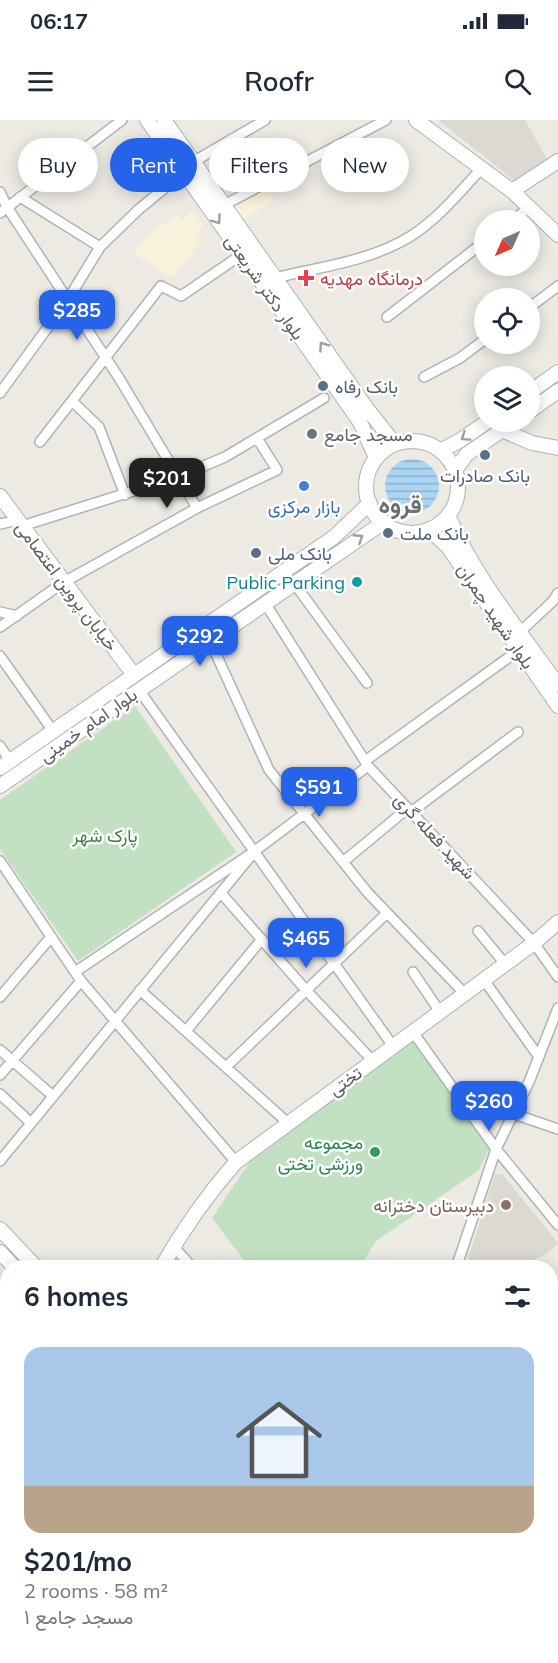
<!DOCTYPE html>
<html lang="en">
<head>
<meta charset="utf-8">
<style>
  body { margin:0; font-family:Mulish,Vazirmatn,sans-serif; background:#f2f2f3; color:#1f2937; height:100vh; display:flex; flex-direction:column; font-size:22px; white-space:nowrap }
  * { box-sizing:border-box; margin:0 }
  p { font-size:20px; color:#747a83 }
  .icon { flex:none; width:33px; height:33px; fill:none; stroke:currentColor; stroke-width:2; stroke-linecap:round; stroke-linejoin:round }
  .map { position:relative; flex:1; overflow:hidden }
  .panel { position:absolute; left:0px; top:1140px; width:558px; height:404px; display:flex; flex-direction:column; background:#fff; border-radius:24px 24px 0 0; box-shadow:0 3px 15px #0003 }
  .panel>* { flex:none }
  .hud { position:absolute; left:18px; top:18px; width:522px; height:54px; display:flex; gap:12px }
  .needle { width:39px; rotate:225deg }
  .buttons { position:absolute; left:474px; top:90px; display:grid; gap:12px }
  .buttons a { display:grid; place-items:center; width:66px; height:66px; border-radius:50%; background:#fff; box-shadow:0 3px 15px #0003; font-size:30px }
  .price { position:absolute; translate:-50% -51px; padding:0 14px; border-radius:12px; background:#2563eb; color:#fff; font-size:20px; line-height:39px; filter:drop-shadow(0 2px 3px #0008) }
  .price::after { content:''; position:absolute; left:50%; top:36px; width:18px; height:14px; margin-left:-9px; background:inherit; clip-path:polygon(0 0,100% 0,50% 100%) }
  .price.on { background:#222; color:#fff }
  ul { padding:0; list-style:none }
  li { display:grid; align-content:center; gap:12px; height:318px; padding:0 24px }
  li+li { border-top:2px solid #e0e1e3 }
  li span { display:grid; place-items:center; height:186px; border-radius:18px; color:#555 }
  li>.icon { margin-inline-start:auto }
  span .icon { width:108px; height:108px; fill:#fffc; stroke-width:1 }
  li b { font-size:26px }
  h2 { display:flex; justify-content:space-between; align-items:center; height:72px; padding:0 24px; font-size:26px }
  .tag { padding:0 21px; border-radius:27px; background:#fff; box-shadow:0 3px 15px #0003; font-size:21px; line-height:54px }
  .tag.on { background:#2563eb; color:#fff }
  .status { display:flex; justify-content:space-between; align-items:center; height:42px; padding:0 30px; background:#fff; direction:ltr }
  .status svg { height:16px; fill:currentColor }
  header { display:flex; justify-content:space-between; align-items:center; height:78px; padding:0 24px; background:#fff; font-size:27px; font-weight:600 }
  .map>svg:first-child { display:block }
  .commercial { fill:#f9f2da }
  .education { fill:#dbd9d1 }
  .medical { fill:#f8e2e0 }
  .green { fill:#c2e1c2 }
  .water { fill:url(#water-rules) }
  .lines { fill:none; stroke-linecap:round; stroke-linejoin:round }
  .street-casing { stroke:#b0b3b6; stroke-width:12 }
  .secondary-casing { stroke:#afb2b6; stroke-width:16 }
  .street { stroke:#fff; stroke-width:9 }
  .secondary { stroke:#fff; stroke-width:14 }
  .oneway { stroke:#9d9ea1 }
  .health-dot { fill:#e0444e; stroke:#fff; stroke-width:2 }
  .service-dot { fill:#5c6f8a; stroke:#fff; stroke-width:2 }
  .worship-dot { fill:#6b7280; stroke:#fff; stroke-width:2 }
  .shop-dot { fill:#3f7fe0; stroke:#fff; stroke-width:2 }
  .culture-dot { fill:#0f9aa8; stroke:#fff; stroke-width:2 }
  .leisure-dot { fill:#2e9e5b; stroke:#fff; stroke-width:2 }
  .education-dot { fill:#8d6e63; stroke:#fff; stroke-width:2 }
  .labels { text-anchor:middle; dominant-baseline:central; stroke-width:5; stroke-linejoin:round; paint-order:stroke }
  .health-label { font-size:18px; fill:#be3a42; stroke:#fff; text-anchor:start }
  .street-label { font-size:18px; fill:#5b5e62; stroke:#fff }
  .service-label { font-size:18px; fill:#4e5e75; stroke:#fff; text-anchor:start }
  .worship-label { font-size:18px; fill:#5b616d; stroke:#fff; text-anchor:start }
  .shop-label { font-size:18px; fill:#366cbe; stroke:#fff }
  .culture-label { font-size:18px; fill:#0d838f; stroke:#fff; text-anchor:end }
  .park-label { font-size:18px; fill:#3e7e40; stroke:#fff }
  .leisure-label { font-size:18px; fill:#27864d; stroke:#fff; text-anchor:end }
  .education-label { font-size:18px; fill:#785e54; stroke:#fff; text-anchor:end }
  .district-label { font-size:24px; font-weight:bold; fill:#6c7073; stroke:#fff }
</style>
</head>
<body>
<div class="status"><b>06:17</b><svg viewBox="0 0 49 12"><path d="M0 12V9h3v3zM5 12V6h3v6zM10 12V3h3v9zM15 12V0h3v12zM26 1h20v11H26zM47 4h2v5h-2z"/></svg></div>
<header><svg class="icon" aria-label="menu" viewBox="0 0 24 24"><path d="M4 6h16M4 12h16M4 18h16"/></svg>Roofr<svg class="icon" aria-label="search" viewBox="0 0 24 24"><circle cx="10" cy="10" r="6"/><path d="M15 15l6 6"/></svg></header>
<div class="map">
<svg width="558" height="1543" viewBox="0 0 558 1543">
  <defs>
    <pattern id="water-rules" width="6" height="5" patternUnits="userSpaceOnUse" patternTransform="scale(1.5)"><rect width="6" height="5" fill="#aad5f4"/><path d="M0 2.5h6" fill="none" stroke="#8db0c9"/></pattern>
  </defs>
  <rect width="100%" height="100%" fill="#eceae3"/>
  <!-- commercial -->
  <path class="commercial" d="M266 65 275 81 240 100 232 84Z
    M192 91 204 106 197 112 202 121 172 158 134 133 150 114 177 95 183 100Z"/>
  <!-- education -->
  <path class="education" d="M440 0H525L547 39 514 60 439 1Z
    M495 1054H502L558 1123 548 1133 521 1147H500L468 1139Z"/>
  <!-- medical -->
  <path class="medical" d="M317 145 323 159 295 171 289 158Z"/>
  <!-- green -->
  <path class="green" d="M135 586 236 732 78 841 0 729V680Z
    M415 919 492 1022 479 1050 376 1121 360 1147H249L212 1098 250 1041Z"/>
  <!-- water -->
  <path class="water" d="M385 366a27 27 0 1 1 54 0a27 27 0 1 1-54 0Z"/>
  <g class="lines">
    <defs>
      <path id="street" d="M193 42 265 0
        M0 72 7 87 119 258 197 388
        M20 77 100 127
        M224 85 386 0
        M0 93 122 0
        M513 100 530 87
        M275 158C320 147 371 141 411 116 438 99 459 73 481 49
        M530 187 558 166
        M387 197 484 122
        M424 257 460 238 484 220
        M0 273 67 181 100 127 138 90 184 52
        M72 281 99 307 125 375
        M40 322 161 166 181 176 241 135
        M0 404 18 400
        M22 406 178 357 225 337 324 278
        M294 463 367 563
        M265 483 368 646 534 823 558 857
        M0 492 17 496
        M0 507 64 462 197 388 277 350 257 318
        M520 512 553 481 558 473
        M210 521 269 650 368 773 465 874
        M0 536 53 611
        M139 570 393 926
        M0 626 10 641
        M365 641 519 530
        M411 692 518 612
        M0 741 81 861 236 1042
        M343 742 408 688
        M221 773 305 869 373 941
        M478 811 505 844
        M75 852 255 731 368 646
        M413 852 440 892
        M484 860 539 937
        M140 870 288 1003
        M0 877 51 817
        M186 911 262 819
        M413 912 496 1029 558 1105
        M0 930 53 976
        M226 947 387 793
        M0 955 81 861
        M0 974 31 1003
        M514 994 558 1009
        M0 1041 255 731
        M173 1126 193 1148
        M456 1148 496 1029 529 962 558 888
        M550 1201 558 1200
        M0 1210 8 1203
        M0 1240 8 1247
        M0 1286 8 1279
        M550 1321 558 1333
        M550 1379 558 1374
        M550 1460 558 1471
        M495 1536 500 1543
        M199 1543 209 1536
        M386 1543 388 1536"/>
      <path id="secondary" d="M147 0 360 302 376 338
        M164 0 368 290 395 324
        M416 0 512 71 558 115
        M512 71 558 41
        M530 272 558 252
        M530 291 558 271
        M502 310 532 323 558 328
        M366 367a46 46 0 1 1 92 0a46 46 0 1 1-92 0Z
        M440 331 459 321 487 302
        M455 350 467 334 514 302
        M0 376 134 555
        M448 395C474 457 520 511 558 565
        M429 409 448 427 558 586
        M0 648 334 417 370 383
        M0 666 384 402
        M0 1109 37 1148
        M0 1132 15 1148
        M161 1148C183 1109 207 1075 236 1042L534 823 558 802
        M0 1425 8 1414
        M402 1536 409 1543
        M426 1536 433 1543"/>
    </defs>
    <!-- street casing -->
    <use href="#street" class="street-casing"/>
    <!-- secondary casing -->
    <use href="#secondary" class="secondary-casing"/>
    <!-- street -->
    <use href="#street" class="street"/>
    <!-- secondary -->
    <use href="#secondary" class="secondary"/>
  </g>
  <!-- one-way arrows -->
  <defs><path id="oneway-chevron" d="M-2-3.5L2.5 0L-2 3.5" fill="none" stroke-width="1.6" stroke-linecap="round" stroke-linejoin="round" transform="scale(1.5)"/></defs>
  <g class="oneway">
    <use href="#oneway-chevron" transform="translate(217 100) rotate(55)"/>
    <use href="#oneway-chevron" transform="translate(323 226) rotate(-125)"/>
    <use href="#oneway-chevron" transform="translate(465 317) rotate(146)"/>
    <use href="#oneway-chevron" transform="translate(359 418) rotate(-33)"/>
  </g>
  <!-- markers -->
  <path class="health-dot" d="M303 149h6v6h6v6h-6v6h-6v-6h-6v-6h6z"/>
  <g class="service-dot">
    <circle cx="323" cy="266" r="6"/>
    <circle cx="485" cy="335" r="6"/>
    <circle cx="388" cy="413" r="6"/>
    <circle cx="256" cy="433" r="6"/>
  </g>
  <circle class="worship-dot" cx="312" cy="314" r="6"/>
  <circle class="shop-dot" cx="304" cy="366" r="6"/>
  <circle class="culture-dot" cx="357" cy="462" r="6"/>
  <circle class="leisure-dot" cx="375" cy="1032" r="6"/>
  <circle class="education-dot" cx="506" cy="1085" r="6"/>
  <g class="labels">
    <!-- health labels -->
    <g class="health-label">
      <text x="320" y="158">درمانگاه مهدیه</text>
    </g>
    <!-- street labels -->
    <g class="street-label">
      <text transform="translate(265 167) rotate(55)">بلوار دکتر شریعتی</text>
      <text transform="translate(67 466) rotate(53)">خیابان پروین اعتصامی</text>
      <text transform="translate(496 496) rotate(56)">بلوار شهید چمران</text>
      <text transform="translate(88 605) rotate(-35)">بلوار امام خمینی</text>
      <text transform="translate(435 716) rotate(47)">شهید فعله گری</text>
      <text transform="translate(345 961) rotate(-36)">تختی</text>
    </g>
    <!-- service labels -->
    <g class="service-label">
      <text x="335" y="266">بانک رفاه</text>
      <text x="485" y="355" text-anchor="middle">بانک صادرات</text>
      <text x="400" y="413">بانک ملت</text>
      <text x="268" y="433">بانک ملی</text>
    </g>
    <!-- worship labels -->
    <g class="worship-label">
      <text x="324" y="314">مسجد جامع</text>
    </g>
    <!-- shop labels -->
    <g class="shop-label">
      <text x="304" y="386">بازار مرکزی</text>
    </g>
    <!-- culture labels -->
    <g class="culture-label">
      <text x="345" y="462">Public Parking</text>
    </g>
    <!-- park labels -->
    <g class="park-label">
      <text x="105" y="715">پارک شهر</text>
    </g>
    <!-- leisure labels -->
    <g class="leisure-label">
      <text x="363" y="1022">مجموعه<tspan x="363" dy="21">ورزشی تختی</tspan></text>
    </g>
    <!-- education labels -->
    <g class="education-label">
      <text x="494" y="1085">دبیرستان دخترانه</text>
    </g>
    <!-- district labels -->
    <g class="district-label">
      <text x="400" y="384">قروه</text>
    </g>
  </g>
</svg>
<div class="buttons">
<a><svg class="needle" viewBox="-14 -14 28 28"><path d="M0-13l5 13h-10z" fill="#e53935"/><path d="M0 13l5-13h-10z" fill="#747a83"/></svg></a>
<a><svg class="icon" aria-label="locate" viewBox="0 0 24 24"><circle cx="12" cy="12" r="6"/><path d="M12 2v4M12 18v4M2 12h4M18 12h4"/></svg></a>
<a><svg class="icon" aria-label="layers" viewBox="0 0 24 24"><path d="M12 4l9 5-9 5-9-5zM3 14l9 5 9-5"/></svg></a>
</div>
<b class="price" style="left:77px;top:221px">$285</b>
<b class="price on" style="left:167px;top:389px">$201</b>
<b class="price" style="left:200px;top:547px">$292</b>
<b class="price" style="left:319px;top:698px">$591</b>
<b class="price" style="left:306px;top:849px">$465</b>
<b class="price" style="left:489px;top:1012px">$260</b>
<div class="hud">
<a class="tag">Buy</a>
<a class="tag on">Rent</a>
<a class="tag">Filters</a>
<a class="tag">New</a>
</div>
<section class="panel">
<h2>6 homes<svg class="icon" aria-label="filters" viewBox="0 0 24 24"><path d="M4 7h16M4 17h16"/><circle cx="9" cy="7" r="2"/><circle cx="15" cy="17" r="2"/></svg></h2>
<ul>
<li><span style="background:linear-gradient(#a9c7e8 75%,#b9a48a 0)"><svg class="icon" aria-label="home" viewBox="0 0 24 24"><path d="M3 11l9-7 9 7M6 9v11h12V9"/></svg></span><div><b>$201/mo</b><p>2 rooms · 58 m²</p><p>مسجد جامع ۱</p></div></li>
</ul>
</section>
</div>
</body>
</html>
